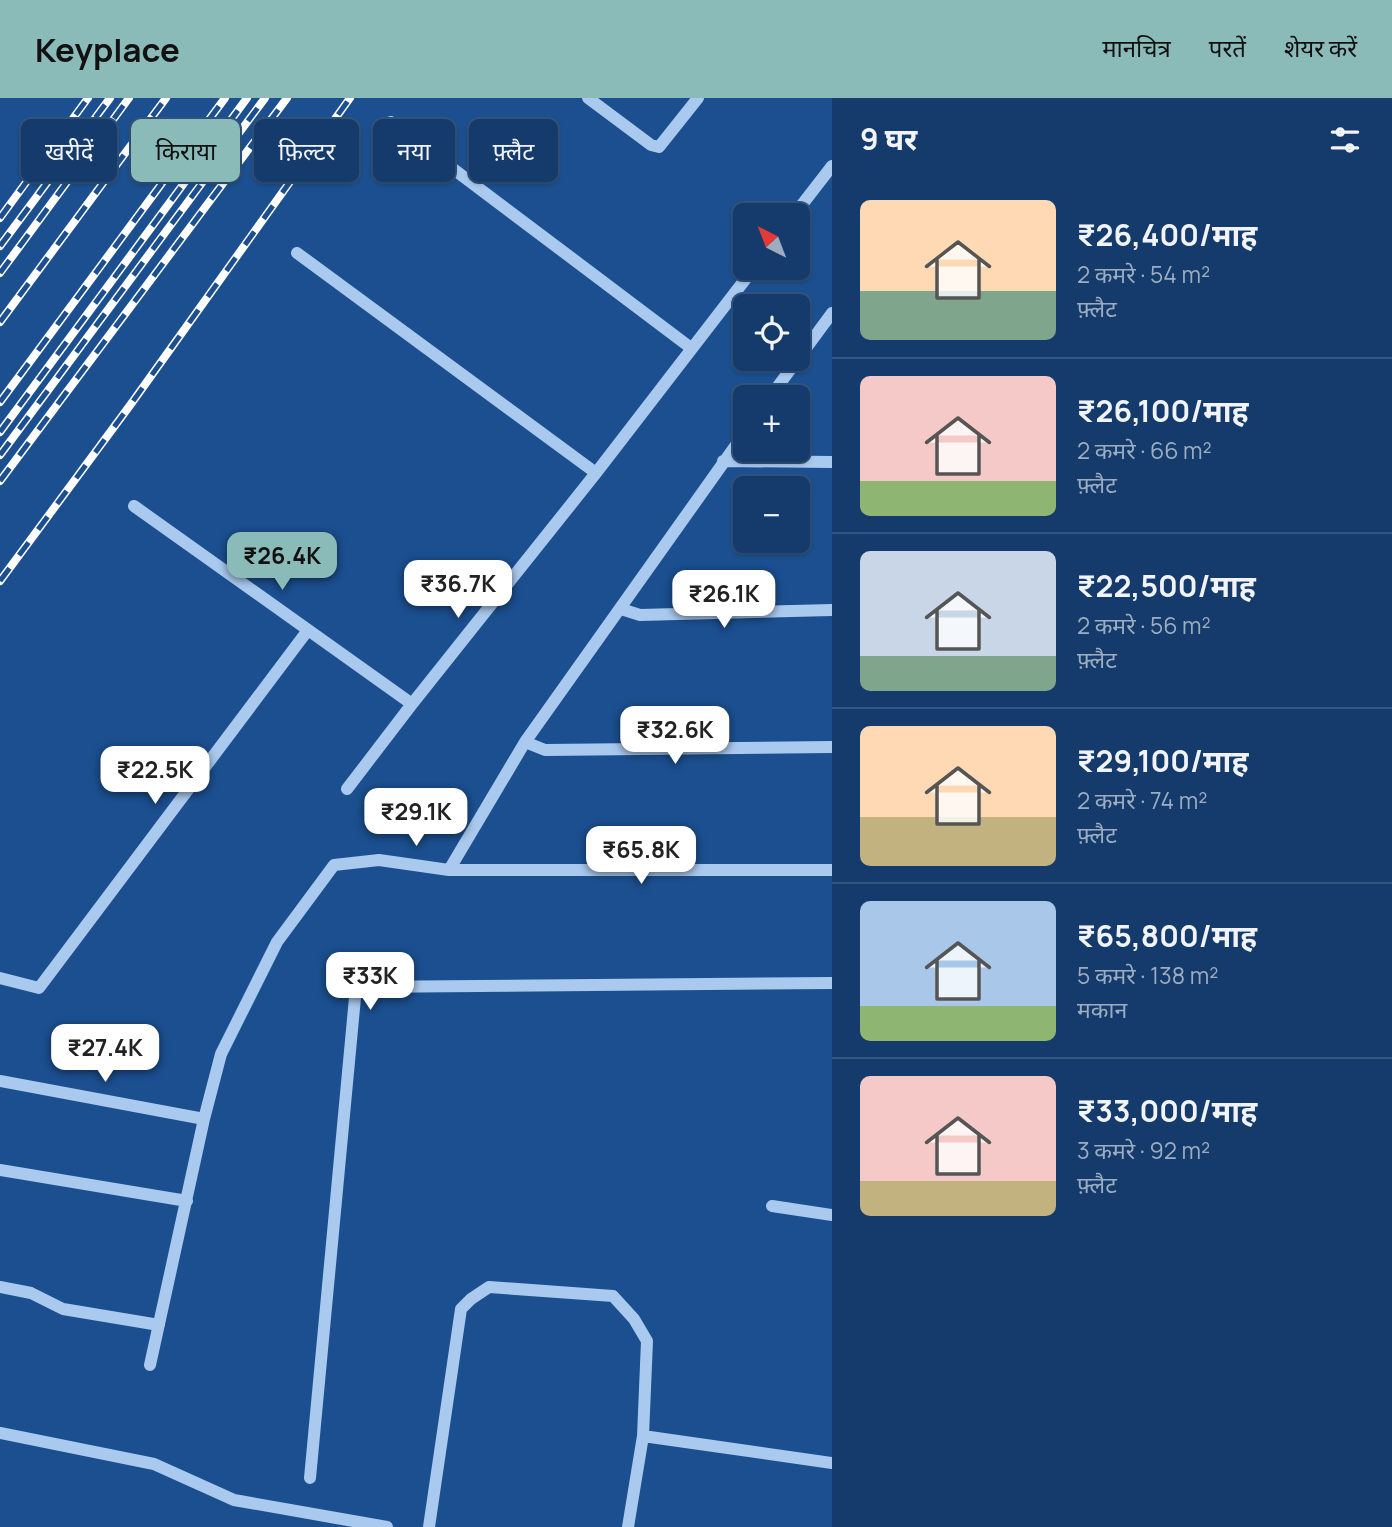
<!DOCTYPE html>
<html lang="hi">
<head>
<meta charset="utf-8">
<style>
  body { margin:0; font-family:Manrope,"Noto Sans Devanagari",sans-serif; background:#214673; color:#f1f3f6; height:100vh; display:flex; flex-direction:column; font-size:26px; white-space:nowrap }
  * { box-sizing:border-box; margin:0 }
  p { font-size:23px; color:#9dadc1 }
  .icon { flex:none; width:38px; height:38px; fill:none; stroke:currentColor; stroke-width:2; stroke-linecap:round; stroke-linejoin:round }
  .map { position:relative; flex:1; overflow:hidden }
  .panel { display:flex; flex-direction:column; background:#143b6b; width:560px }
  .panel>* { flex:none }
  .guide { position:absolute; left:21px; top:21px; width:665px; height:63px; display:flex; gap:14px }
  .needle { width:46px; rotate:318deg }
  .controls { position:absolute; left:733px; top:105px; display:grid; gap:14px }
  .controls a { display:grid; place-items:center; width:77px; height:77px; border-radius:10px; background:#143b6b; box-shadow:0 2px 5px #0004,0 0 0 2px #33557e; font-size:35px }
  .price { position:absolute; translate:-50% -60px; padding:0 16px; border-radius:14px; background:#fff; color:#222; font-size:23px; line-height:46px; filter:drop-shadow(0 2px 4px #0008) }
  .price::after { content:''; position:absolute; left:50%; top:42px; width:21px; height:16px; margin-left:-10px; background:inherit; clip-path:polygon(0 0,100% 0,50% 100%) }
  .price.current { background:#8bbbb9; color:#111 }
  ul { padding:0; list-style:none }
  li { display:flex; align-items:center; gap:21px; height:175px; padding:0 28px }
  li+li { border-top:2px solid #33557e }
  li span { display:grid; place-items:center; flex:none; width:196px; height:140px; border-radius:10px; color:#555 }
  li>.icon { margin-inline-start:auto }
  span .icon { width:84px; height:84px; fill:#fffc; stroke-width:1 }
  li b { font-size:30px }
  h2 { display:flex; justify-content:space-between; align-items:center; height:84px; padding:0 28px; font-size:30px }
  .pill { padding:0 24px; border-radius:10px; background:#143b6b; box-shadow:0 2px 5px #0004,0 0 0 2px #33557e; font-size:24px; line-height:63px }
  .pill.current { background:#8bbbb9; color:#111 }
  header { display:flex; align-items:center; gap:42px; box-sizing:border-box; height:98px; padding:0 35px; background:#8bbbb9; color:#111 }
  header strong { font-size:33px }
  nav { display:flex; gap:38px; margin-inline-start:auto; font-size:24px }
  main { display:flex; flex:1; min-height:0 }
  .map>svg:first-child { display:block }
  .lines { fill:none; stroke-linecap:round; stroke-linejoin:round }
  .minor { stroke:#a9c9ee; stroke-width:12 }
  .rail-casing { stroke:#fff; stroke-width:8 }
  .rail { stroke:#1b4f8f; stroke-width:5; stroke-dasharray:16; stroke-linecap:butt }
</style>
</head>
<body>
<header>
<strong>Keyplace</strong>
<nav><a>मानचित्र</a><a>परतें</a><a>शेयर करें</a></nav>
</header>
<main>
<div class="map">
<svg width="832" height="1429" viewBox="0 0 832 1429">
  <rect width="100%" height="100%" fill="#1b4f8f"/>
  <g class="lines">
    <!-- minor -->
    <path class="minor" d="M588 0 651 47 659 49 698 0
      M391 24 691 250
      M794 117 832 68
      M297 155 596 375
      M770 299 832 215
      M723 363 832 364
      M134 408 412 606
      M621 511 640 517 832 512
      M525 644 545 652 832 649
      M347 691 412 606 596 375 754 170
      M449 772 525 644 746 333
      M0 880 39 890 308 532
      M0 983 204 1021
      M0 1072 187 1103
      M772 1108 832 1117
      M0 1189 31 1195 63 1211 159 1227
      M150 1267 204 1021 221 956 277 844 334 767 379 762 449 772H832
      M0 1335 154 1366 234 1402 387 1429
      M310 1380 356 889 832 885
      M429 1429 461 1211 471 1201 489 1189 613 1198 634 1221 647 1243 643 1338
      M628 1429 643 1338 832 1365"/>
    <defs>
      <path id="rail" d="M0 120 88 0
        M0 148 110 0
        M0 175 129 0
        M0 224 166 0
        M0 304 225 0
        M0 334 247 0
        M0 357 265 0
        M0 383 287 0
        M0 483 131 306 350 0"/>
    </defs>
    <!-- rail casing -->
    <use href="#rail" class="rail-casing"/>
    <!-- rail -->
    <use href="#rail" class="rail"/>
  </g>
</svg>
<div class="controls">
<a><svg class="needle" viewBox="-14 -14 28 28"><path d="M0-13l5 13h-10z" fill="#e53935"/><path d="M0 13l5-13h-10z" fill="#9dadc1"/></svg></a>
<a><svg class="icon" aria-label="locate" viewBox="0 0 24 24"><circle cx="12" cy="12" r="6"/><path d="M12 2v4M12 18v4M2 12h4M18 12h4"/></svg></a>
<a>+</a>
<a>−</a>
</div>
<b class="price current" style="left:282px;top:494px">₹26.4K</b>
<b class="price" style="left:458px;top:522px">₹36.7K</b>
<b class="price" style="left:724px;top:532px">₹26.1K</b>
<b class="price" style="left:675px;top:668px">₹32.6K</b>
<b class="price" style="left:155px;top:708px">₹22.5K</b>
<b class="price" style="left:416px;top:750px">₹29.1K</b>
<b class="price" style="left:641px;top:788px">₹65.8K</b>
<b class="price" style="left:370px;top:914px">₹33K</b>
<b class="price" style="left:105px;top:986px">₹27.4K</b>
<div class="guide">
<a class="pill">खरीदें</a>
<a class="pill current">किराया</a>
<a class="pill">फ़िल्टर</a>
<a class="pill">नया</a>
<a class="pill">फ़्लैट</a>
</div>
</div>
<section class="panel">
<h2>9 घर<svg class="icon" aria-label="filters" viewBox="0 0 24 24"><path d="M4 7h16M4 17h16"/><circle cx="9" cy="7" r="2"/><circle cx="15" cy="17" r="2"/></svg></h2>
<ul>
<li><span style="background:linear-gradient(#ffd9b3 65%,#7fa58c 0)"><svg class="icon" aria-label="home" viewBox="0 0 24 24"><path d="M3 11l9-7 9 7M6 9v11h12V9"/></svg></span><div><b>₹26,400/माह</b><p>2 कमरे · 54 m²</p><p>फ़्लैट</p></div></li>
<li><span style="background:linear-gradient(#f6c9c9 75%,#8fb573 0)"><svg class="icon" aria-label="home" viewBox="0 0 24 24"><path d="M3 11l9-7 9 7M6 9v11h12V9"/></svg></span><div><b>₹26,100/माह</b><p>2 कमरे · 66 m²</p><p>फ़्लैट</p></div></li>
<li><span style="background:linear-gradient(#c9d6e8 75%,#7fa58c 0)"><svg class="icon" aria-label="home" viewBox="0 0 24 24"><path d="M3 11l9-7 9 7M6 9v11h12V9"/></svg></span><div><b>₹22,500/माह</b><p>2 कमरे · 56 m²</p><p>फ़्लैट</p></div></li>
<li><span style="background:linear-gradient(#ffd9b3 65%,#c2b280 0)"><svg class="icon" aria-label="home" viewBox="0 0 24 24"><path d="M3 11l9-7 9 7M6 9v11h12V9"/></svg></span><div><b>₹29,100/माह</b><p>2 कमरे · 74 m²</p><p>फ़्लैट</p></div></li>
<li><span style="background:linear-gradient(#a9c7e8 75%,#8fb573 0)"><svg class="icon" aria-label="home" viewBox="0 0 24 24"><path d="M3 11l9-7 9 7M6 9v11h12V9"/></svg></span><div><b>₹65,800/माह</b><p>5 कमरे · 138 m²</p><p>मकान</p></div></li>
<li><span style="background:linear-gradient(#f6c9c9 75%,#c2b280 0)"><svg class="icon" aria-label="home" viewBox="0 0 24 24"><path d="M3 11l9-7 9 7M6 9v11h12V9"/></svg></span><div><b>₹33,000/माह</b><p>3 कमरे · 92 m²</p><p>फ़्लैट</p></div></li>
</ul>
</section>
</main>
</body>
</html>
